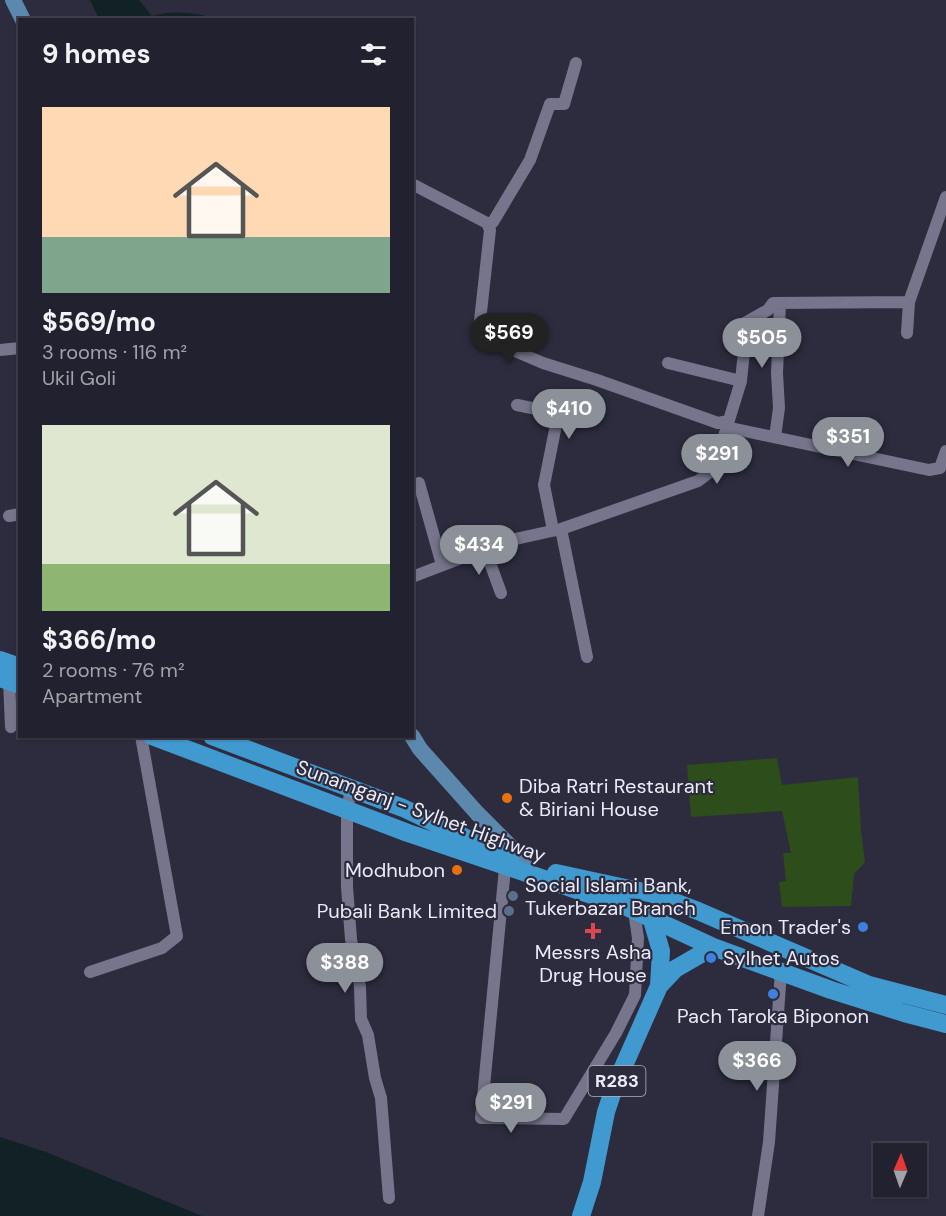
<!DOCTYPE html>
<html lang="en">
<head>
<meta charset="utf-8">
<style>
  body { margin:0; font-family:"DM Sans",sans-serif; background:#2a2937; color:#f1f3f6; height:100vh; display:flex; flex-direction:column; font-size:22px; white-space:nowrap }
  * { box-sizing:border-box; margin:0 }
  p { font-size:20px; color:#a2a3aa }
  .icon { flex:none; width:33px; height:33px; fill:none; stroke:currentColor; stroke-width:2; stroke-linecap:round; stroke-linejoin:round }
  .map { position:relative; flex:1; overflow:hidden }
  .details { position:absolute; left:18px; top:18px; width:396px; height:720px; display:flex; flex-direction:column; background:#22212f; border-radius:0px; box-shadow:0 2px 4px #0004,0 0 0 2px #3f3e4b }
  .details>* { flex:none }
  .needle { width:39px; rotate:2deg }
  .fabs { position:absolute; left:873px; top:1143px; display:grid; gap:12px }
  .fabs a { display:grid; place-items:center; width:54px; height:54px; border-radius:0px; background:#22212f; box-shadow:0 2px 4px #0004,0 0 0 2px #3f3e4b; font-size:30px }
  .price { position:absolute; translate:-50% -51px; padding:0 14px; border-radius:21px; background:#8c9099; color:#fff; font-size:20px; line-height:39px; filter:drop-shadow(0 2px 3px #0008) }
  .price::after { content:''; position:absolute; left:50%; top:36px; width:18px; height:14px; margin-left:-9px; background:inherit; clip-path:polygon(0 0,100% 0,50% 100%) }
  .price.selected { background:#222; color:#fff }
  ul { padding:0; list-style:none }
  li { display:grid; align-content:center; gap:12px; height:318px; padding:0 24px }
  li span { display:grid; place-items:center; height:186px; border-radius:0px; color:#555 }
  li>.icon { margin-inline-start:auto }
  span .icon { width:108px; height:108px; fill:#fffc; stroke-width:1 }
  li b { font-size:26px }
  h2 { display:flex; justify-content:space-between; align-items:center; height:72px; padding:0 24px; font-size:26px }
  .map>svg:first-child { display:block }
  .green { fill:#2d4d1a }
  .water { fill:#112125 }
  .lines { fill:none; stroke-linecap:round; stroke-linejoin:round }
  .street { stroke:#76758b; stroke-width:12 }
  .secondary { stroke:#5c88ad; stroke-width:16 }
  .primary { stroke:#419acf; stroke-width:18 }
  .food-dot { fill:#e8710a; stroke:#2d2c3f; stroke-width:2 }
  .service-dot { fill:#5c6f8a; stroke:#2d2c3f; stroke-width:2 }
  .shop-dot { fill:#3f7fe0; stroke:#2d2c3f; stroke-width:2 }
  .health-dot { fill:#e0444e; stroke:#2d2c3f; stroke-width:2 }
  .labels { text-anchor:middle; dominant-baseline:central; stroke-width:4.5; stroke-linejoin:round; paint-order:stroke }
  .shield { fill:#2d2c3f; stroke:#b2b2c0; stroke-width:1.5 }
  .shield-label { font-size:18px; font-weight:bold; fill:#ebebf8 }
  .poi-label { font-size:20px; fill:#ebebf8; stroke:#2d2c3f; text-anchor:start }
  .street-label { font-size:20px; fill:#ebebf8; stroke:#2d2c3f }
</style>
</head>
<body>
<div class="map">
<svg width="946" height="1216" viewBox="0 0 946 1216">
  <rect width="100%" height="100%" fill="#2d2c3f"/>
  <!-- green -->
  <path class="green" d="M777 758 782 785 858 777 861 831 865 862 854 874 851 906 782 907 779 882 786 881 783 853H791L782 811 691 817 687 765Z"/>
  <!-- water -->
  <path class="water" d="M90 0H139L152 16C173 10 196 12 216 19H99Z
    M0 1137 46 1152 202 1216H0Z"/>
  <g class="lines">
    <!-- street -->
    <path class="street" d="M412 184 487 223 490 230 480 321 479 332 482 337 543 363 597 380 718 423 728 421
      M488 225 493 222 530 160 550 104H564L576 63
      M907 333 909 302 946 197
      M0 350 20 348
      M668 363 741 381
      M517 405 556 413 558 415 544 485 553 530
      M726 427 929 470 940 468 946 451
      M775 437 779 408 777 373 780 303
      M419 483 442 565
      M9 516 20 514
      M561 529 587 657
      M485 549 501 593
      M412 577 506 541 561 529 698 481 714 469 741 381 744 351 741 325 768 310 773 303 909 302
      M9 681 11 727
      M351 788 347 811V887L351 939 360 987 361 1019 368 1035 375 1078 381 1098 389 1198
      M505 868 481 1118 564 1119 616 1033 635 995 638 938 634 911
      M90 972 162 948 177 936 141 736
      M758 1216 769 1142 781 971"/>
    <!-- secondary -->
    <path class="secondary" d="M13 0 23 20
      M412 736 420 749 477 813 520 856 525 866 526 874"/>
    <!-- primary -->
    <path class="primary" d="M0 660 20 667
      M0 678 20 685
      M152 736 408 833 627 907 713 947 831 990 904 1013 946 1024
      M212 736 403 808 510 859
      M556 873 653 894 698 911 869 985 946 1005
      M659 986 675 969 713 947
      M581 1216 592 1182 606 1112 614 1088 659 986 661 951 652 920"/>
  </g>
  <!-- markers -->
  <g class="food-dot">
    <circle cx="507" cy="798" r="6"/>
    <circle cx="457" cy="870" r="6"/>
  </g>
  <g class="service-dot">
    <circle cx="513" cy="896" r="6"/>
    <circle cx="509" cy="911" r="6"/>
  </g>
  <g class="shop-dot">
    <circle cx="863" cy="927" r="6"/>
    <circle cx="711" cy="958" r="6"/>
    <circle cx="773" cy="994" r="6"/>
  </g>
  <path class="health-dot" d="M590 922h6v6h6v6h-6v6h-6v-6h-6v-6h6z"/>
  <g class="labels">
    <!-- shield labels -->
    <rect class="shield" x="588.5" y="1066" width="57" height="30" rx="4.5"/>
    <g class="shield-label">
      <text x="617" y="1081">R283</text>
    </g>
    <!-- poi labels -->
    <g class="poi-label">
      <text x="519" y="786">Diba Ratri Restaurant<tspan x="519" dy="23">&amp; Biriani House</tspan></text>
      <text x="445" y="870" text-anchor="end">Modhubon</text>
      <text x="525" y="885">Social Islami Bank,<tspan x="525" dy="23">Tukerbazar Branch</tspan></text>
      <text x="497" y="911" text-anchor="end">Pubali Bank Limited</text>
      <text x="851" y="927" text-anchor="end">Emon Trader's</text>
      <text x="593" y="952" text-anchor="middle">Messrs Asha<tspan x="593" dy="23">Drug House</tspan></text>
      <text x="723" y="958">Sylhet Autos</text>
      <text x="773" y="1016" text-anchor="middle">Pach Taroka Biponon</text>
    </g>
    <!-- street labels -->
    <g class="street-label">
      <text transform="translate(421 811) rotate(20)">Sunamganj - Sylhet Highway</text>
    </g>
  </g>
</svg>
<div class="fabs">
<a><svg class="needle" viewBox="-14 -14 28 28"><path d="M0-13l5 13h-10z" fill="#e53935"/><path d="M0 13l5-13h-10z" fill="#a2a3aa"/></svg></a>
</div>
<b class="price selected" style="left:509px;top:364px">$569</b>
<b class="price" style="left:762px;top:369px">$505</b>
<b class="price" style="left:569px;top:440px">$410</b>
<b class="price" style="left:848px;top:468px">$351</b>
<b class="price" style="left:717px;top:485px">$291</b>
<b class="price" style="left:479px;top:576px">$434</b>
<b class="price" style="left:345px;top:994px">$388</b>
<b class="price" style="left:757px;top:1092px">$366</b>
<b class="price" style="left:511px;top:1134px">$291</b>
<section class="details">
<h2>9 homes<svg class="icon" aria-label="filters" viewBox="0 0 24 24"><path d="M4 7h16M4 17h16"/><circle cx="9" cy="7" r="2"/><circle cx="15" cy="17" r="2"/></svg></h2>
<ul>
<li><span style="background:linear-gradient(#ffd9b3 70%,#7fa58c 0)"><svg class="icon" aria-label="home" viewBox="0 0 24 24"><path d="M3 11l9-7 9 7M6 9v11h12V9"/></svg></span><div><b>$569/mo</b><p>3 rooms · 116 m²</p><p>Ukil Goli</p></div></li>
<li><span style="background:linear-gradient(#dfe7d0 75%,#8fb573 0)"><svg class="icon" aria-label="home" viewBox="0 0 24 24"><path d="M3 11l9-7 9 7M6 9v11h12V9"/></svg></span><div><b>$366/mo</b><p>2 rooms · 76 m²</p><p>Apartment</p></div></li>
</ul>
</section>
</div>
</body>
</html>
